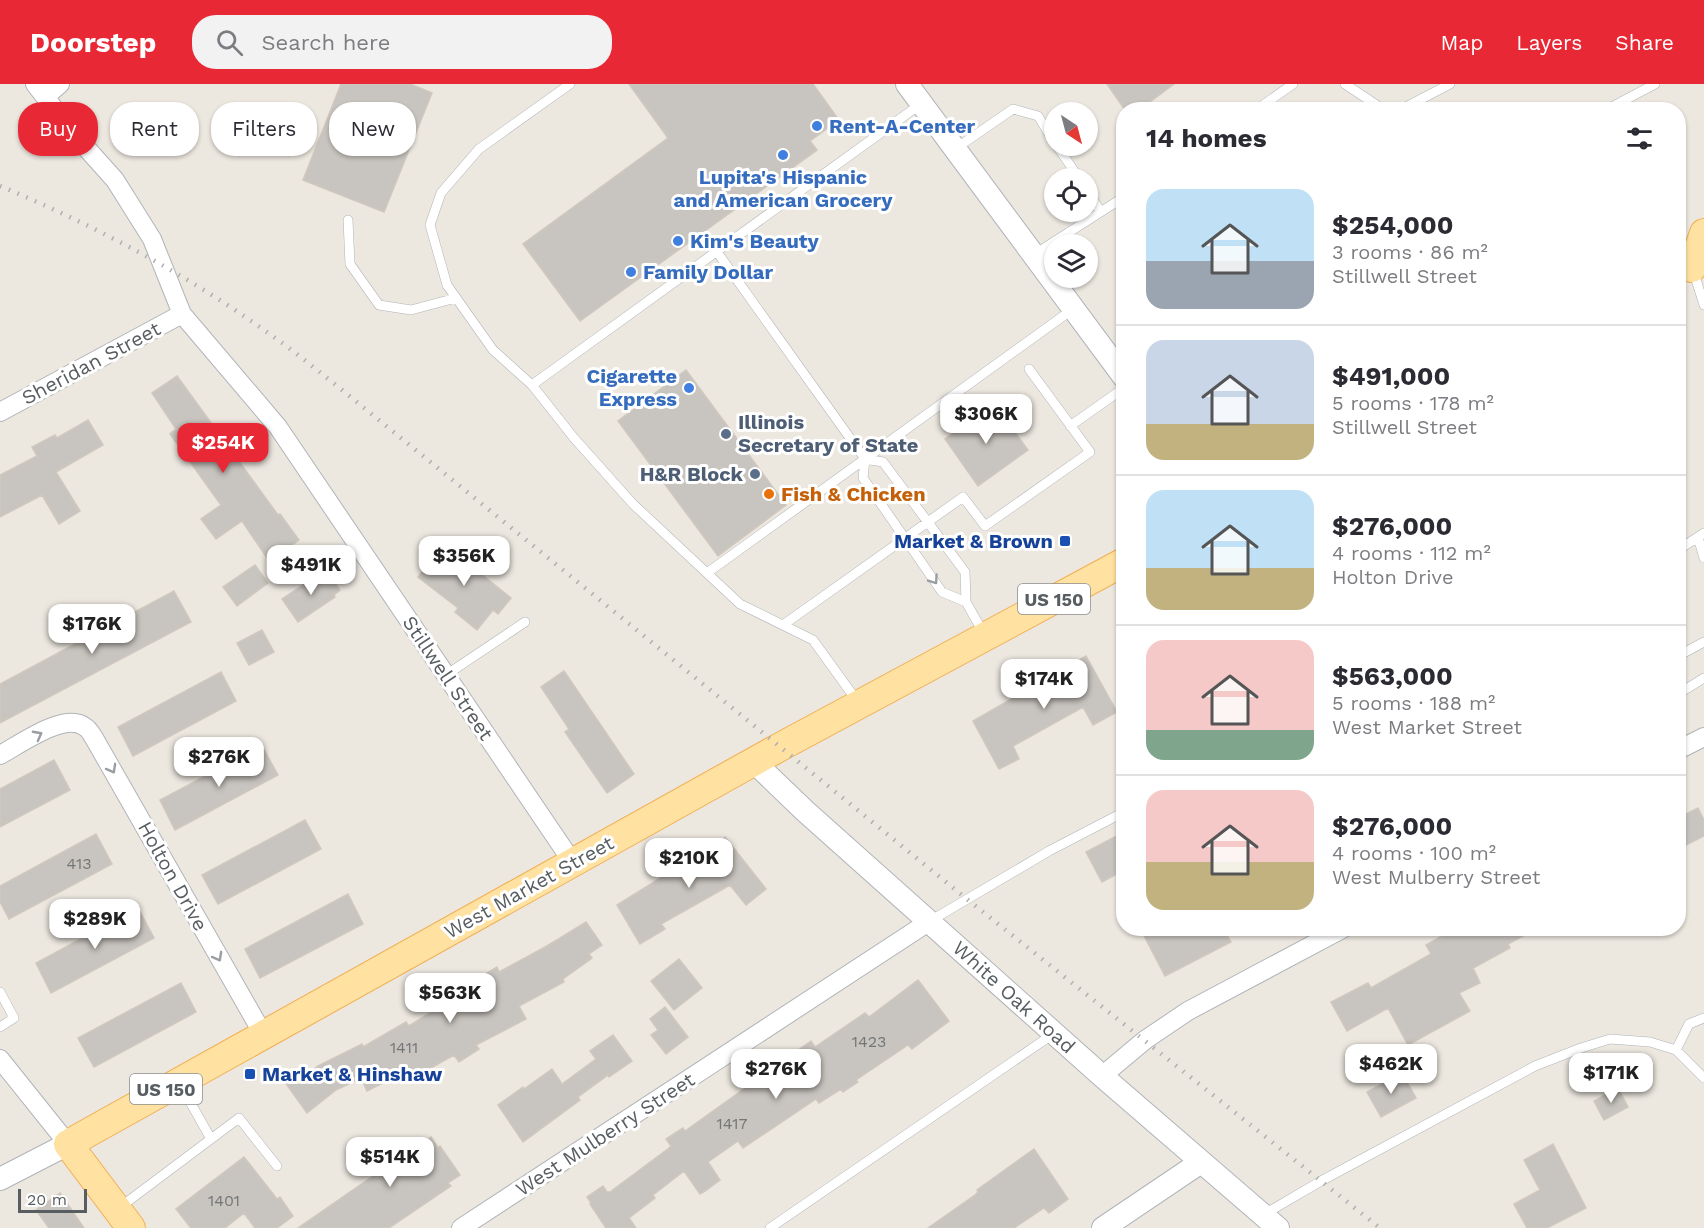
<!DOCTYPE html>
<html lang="en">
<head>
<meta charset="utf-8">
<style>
  body { margin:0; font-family:"Work Sans",sans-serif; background:#f2f2f3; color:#2b2b33; height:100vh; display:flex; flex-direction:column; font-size:22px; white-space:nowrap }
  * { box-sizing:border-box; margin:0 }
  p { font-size:20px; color:#7c7c81 }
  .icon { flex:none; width:33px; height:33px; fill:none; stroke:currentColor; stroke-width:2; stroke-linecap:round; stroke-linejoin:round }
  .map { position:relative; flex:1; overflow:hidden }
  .panel { position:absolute; left:1116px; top:18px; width:570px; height:834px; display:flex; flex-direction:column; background:#fff; border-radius:24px; box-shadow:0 2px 4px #0004 }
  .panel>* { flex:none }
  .top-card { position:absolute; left:18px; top:18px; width:570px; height:54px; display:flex; gap:12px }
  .needle { width:39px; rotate:144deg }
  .controls { position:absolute; left:1044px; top:18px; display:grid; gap:12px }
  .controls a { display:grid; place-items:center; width:54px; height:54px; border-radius:50%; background:#fff; box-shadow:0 2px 4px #0004; font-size:30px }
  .scale { position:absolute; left:18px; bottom:15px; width:69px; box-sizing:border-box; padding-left:6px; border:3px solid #585d61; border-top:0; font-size:16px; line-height:21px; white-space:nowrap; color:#585d61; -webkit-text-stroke:4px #fff; paint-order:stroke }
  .price { position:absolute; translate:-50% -51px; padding:0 14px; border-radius:12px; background:#fff; color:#222; font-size:20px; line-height:39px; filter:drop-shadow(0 2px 3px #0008) }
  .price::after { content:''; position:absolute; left:50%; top:36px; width:18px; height:14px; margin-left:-9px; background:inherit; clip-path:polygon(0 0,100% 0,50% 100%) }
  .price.on { background:#e92835; color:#fff }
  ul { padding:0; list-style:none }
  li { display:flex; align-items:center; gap:18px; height:150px; padding:0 30px }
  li+li { border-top:2px solid #e1e1e2 }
  li span { display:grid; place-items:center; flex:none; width:168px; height:120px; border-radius:18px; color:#555 }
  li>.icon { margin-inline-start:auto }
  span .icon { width:72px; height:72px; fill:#fffc; stroke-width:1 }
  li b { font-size:26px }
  h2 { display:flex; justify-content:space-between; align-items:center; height:72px; padding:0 30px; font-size:26px }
  .pill { padding:0 21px; border-radius:24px; background:#fff; box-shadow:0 2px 4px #0004; font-size:21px; line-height:54px }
  .pill.on { background:#e92835; color:#fff }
  header { display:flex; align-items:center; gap:36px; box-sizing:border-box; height:84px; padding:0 30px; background:#e92835; color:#fff }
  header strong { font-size:28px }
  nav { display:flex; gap:33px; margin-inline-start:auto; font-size:21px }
  .search { width:420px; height:54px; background:#f2f2f3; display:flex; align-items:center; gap:15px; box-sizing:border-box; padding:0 21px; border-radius:24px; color:#7c7c81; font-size:22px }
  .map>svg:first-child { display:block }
  .building { fill:#c8c4bf; stroke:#d0c8be; stroke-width:1.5 }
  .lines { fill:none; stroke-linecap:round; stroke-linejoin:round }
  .service-casing { stroke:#b0b4b8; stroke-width:10 }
  .minor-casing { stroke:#b0b4b8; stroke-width:20 }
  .tertiary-casing { stroke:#b0b4b8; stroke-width:24 }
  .primary-casing { stroke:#f1ae53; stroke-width:30 }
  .service { stroke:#fff; stroke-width:9 }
  .minor { stroke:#fff; stroke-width:18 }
  .tertiary { stroke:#fff; stroke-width:22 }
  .primary { stroke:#ffe2a1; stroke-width:28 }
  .rail { stroke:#afb0b1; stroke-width:4.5; stroke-dasharray:1.5 8; stroke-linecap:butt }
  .oneway { stroke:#9b9ea0 }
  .shop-dot { fill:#3f7fe0; stroke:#fff; stroke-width:2 }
  .service-dot { fill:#5c6f8a; stroke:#fff; stroke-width:2 }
  .food-dot { fill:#e8710a; stroke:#fff; stroke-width:2 }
  .transit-dot { fill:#1a4fb4; stroke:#fff; stroke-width:2 }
  .labels { text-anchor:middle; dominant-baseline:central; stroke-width:6; stroke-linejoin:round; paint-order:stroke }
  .number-label { font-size:16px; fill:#747778 }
  .shield { fill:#fff; stroke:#8a8e90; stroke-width:1.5 }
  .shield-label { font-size:18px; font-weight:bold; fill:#585d61 }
  .shop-label { font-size:20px; font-weight:bold; fill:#366cbe; stroke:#fff; text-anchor:start }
  .street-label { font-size:20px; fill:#585d61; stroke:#fff }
  .service-label { font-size:20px; font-weight:bold; fill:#4e5e75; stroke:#fff; text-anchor:start }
  .food-label { font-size:20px; font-weight:bold; fill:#c56008; stroke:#fff; text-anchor:start }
  .transit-label { font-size:20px; font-weight:bold; fill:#164399; stroke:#fff; text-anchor:end }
</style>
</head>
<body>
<header>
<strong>Doorstep</strong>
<div class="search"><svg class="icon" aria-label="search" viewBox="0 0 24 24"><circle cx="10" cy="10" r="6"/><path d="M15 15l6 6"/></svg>Search here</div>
<nav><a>Map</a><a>Layers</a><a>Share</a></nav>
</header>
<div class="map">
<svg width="1704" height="1144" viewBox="0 0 1704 1144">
  <rect width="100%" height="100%" fill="#ece7df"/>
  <!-- building -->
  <path class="building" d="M341 0H410L432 9 384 128 303 96Z
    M629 0H813L839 36 810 57 817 66 580 237 523 160 668 54Z
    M1107 0H1174L1139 26H1125Z
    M686 286 786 421 718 472 618 337Z
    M177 292 278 431 280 430 299 456 269 477 242 437 216 455 201 435 221 421 170 350 176 345 152 309Z
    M994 319 1028 366 978 402 945 355Z
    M88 336 103 361 56 388 80 427 59 440 42 411 0 433V391L37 372 32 363 55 351 57 354Z
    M444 460 511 514 498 530 493 526 477 546 455 528 458 524 418 493Z
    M255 481 268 499 237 522 223 503Z
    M325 489H328L340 506 334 511 335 513 298 538 282 515 320 490 322 492Z
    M174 507 191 538 0 639V600Z
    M262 546 274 568 249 581 237 559Z
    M1086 572 1117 628 1093 641 1083 623 1013 662 1019 675 999 685 973 637Z
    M564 587 634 690 607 709 565 648 569 645 541 603Z
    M221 588 236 617 133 672 118 643Z
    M262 662 278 691 175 746 160 716Z
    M54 676 70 706 0 743V705Z
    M1698 724 1704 736V752L1678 765V734Z
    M305 736 321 765 218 820 202 791Z
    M1124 748V786L1102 798 1086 768Z
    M96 750 112 780 9 835 0 818V802Z
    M725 753 766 805 746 821 730 801 661 840 665 845 640 860 617 821 686 778 688 782Z
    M348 810 363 840 260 894 245 865Z
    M138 824 154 854 51 909 36 879Z
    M586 838 602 861 589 870 592 874 563 895 564 898 519 922 526 935 476 961 479 965 459 978 454 971 404 999 399 991 367 1007 361 994 336 1006 307 1029 284 997 302 983 308 991 318 982 362 960 363 963 406 938 409 942 447 918 450 923 482 903 478 894 497 883 499 888 547 862Z
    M1140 844H1223L1231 858 1165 892Z
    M1456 844H1538L1508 860 1510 864 1473 884 1480 899 1459 909 1470 927 1408 961 1388 924 1347 947 1331 918 1368 899 1371 904 1431 870 1426 861Z
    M679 875 702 904 674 926 651 897Z
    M918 896 949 937 912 965 908 961 856 996 858 998 843 1008 841 1005 819 1019 816 1015 743 1064 738 1057 708 1078 720 1096 705 1107 700 1110 684 1087 653 1111 655 1114 629 1134 636 1144H606L590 1120 591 1119 587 1113 603 1102 607 1108H610L669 1064 671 1062 666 1055 683 1044 685 1047 811 957 815 963 865 929 869 933Z
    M181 899 196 928 94 983 78 954Z
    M665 923 688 953 666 970 651 951 658 946 650 935Z
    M613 951 632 977 609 993 608 991 578 1013 580 1016 523 1058 498 1021 523 1003 524 1005 552 985 562 1000 596 975 590 967Z
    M1402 989 1416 1014 1381 1033 1367 1008Z
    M1618 1004 1628 1023 1604 1036 1594 1017Z
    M431 1053 438 1064 440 1062 460 1091 448 1099 451 1102 389 1144H298L373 1092 357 1067 375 1054 391 1080Z
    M1553 1060 1586 1124 1547 1144H1527L1514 1120 1540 1106 1524 1076Z
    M1034 1065 1068 1115 1049 1129 1044 1124 1014 1144H928L975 1111 978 1108 977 1106Z
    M244 1073 277 1115 280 1113 293 1132 277 1144H255L244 1129 225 1144H191L176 1125Z
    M60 1109 84 1144H49L36 1126Z"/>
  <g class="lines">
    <defs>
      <path id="service" d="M1345 0 1384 26
        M1256 26 1293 0
        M1400 26 1450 0
        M1606 26 1655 0
        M1057 62 1079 94
        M955 65 1013 25 1038 32 1054 58
        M1088 108 1100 127
        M348 136 350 180 379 221 411 226 456 214
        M717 168 865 375 863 394 942 508 966 518
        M1035 170 1124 113
        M1693 186 1704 221
        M532 301 493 266 447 201 430 141 441 109 479 65 570 0
        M1070 342 1124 304
        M865 375 883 378 965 488 966 518 984 550
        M1698 453 1704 474
        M1678 466 1704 449
        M707 489 1073 225
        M783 541 963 413 985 442 1090 368 1029 285
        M1678 572 1704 558
        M446 591 525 538
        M1678 610 1704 594
        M857 617 813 556 740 520 633 420 574 354 532 301 922 19
        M930 837 1049 767 1124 728
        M0 908 14 934 0 943
        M1676 966 1689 940 1704 934
        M180 1000 211 1055
        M119 1124 239 1034 277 1082
        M1263 1131 1321 1097 1535 982 1581 964 1610 955 1650 958 1676 966 1704 994
        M770 1144 1053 950"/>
      <path id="minor" d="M35 0 72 48 115 96 152 155 182 230 278 343 573 779
        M45 13 60 0
        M0 328 182 230
        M1678 666 1704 653
        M0 671C19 661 65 627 85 643 89 645 92 651 94 654L263 950
        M0 975 68 1060
        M1102 992 1145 956 1188 927 1344 844
        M461 1144 930 837"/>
      <path id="tertiary" d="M907 0 1124 293
        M754 678 805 727 1102 992 1278 1144
        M0 1095 68 1060
        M1103 1144 1201 1078"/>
      <path id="primary" d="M1692 184 1704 149
        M131 1144 68 1060 780 663 1124 478"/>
    </defs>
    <!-- service casing -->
    <use href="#service" class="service-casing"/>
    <!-- minor casing -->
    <use href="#minor" class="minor-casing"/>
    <!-- tertiary casing -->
    <use href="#tertiary" class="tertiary-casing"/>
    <!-- primary casing -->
    <use href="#primary" class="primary-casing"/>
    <!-- service -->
    <use href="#service" class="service"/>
    <!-- minor -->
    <use href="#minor" class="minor"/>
    <!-- tertiary -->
    <use href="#tertiary" class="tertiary"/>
    <!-- primary -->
    <use href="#primary" class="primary"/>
    <!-- rail -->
    <path class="rail" d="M0 102C94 141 188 191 271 251 293 266 314 284 336 301L968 816 1380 1144"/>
  </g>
  <!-- one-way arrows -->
  <defs><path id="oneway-chevron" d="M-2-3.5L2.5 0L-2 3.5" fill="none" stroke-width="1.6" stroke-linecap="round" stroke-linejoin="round" transform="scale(1.5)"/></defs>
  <g class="oneway">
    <use href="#oneway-chevron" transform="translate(934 496) rotate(55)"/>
    <use href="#oneway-chevron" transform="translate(38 651) rotate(-28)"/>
    <use href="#oneway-chevron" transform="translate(112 685) rotate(61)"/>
    <use href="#oneway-chevron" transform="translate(218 873) rotate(61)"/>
  </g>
  <!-- markers -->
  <g class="shop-dot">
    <circle cx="817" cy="42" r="6"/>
    <circle cx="783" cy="71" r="6"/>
    <circle cx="678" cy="157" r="6"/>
    <circle cx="631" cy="188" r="6"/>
    <circle cx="689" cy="304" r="6"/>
  </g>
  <g class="service-dot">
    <circle cx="726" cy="350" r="6"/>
    <circle cx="755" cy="390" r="6"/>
  </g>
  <circle class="food-dot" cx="769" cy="410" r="6"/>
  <g class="transit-dot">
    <rect x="1059" y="451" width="12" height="12" rx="3"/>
    <rect x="244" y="984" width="12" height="12" rx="3"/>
  </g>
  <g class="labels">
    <!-- number labels -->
    <g class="number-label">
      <text x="79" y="779">413</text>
      <text x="869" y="957">1423</text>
      <text x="404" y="963">1411</text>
      <text x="732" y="1039">1417</text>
      <text x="224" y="1116">1401</text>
    </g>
    <!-- shield labels -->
    <g class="shield">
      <rect x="1018" y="500" width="72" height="30" rx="4.5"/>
      <rect x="130" y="990" width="72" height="30" rx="4.5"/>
    </g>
    <g class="shield-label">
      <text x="1054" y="515">US 150</text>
      <text x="166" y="1005">US 150</text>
    </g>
    <!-- shop labels -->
    <g class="shop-label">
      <text x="829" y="42">Rent-A-Center</text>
      <text x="783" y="93" text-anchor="middle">Lupita's Hispanic<tspan x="783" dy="23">and American Grocery</tspan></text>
      <text x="690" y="157">Kim's Beauty</text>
      <text x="643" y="188">Family Dollar</text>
      <text x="677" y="292" text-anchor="end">Cigarette<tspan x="677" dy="23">Express</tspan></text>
    </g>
    <!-- street labels -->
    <g class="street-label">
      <text transform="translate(91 279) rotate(-28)">Sheridan Street</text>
      <text transform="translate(448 594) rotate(56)">Stillwell Street</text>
      <text transform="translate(173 792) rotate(61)">Holton Drive</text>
      <text transform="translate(529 803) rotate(-29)">West Market Street</text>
      <text transform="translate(1014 913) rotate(42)">White Oak Road</text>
      <text transform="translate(605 1050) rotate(-33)">West Mulberry Street</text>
    </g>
    <!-- service labels -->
    <g class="service-label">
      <text x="738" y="338">Illinois<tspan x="738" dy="23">Secretary of State</tspan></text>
      <text x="743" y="390" text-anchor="end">H&amp;R Block</text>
    </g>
    <!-- food labels -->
    <g class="food-label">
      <text x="781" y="410">Fish &amp; Chicken</text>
    </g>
    <!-- transit labels -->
    <g class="transit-label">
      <text x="1053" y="457">Market &amp; Brown</text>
      <text x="262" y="990" text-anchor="start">Market &amp; Hinshaw</text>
    </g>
  </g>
</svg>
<div class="controls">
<a><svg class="needle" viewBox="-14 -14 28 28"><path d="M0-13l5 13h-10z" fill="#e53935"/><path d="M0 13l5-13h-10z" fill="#7c7c81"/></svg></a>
<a><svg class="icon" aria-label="locate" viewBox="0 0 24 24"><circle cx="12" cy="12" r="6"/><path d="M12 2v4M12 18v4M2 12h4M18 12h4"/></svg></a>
<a><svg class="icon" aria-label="layers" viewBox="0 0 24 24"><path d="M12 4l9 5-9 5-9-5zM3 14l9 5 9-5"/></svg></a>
</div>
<div class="scale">20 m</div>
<b class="price" style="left:986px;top:361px">$306K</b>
<b class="price on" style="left:223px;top:390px">$254K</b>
<b class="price" style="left:464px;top:503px">$356K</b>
<b class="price" style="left:311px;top:512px">$491K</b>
<b class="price" style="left:92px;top:571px">$176K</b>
<b class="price" style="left:1044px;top:626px">$174K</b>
<b class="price" style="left:219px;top:704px">$276K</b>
<b class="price" style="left:689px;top:805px">$210K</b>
<b class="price" style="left:95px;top:866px">$289K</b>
<b class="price" style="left:450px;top:940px">$563K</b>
<b class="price" style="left:1391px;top:1011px">$462K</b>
<b class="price" style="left:776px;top:1016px">$276K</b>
<b class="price" style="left:1611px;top:1020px">$171K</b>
<b class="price" style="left:390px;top:1104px">$514K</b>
<div class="top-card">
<a class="pill on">Buy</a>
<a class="pill">Rent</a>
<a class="pill">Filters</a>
<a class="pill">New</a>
</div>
<section class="panel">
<h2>14 homes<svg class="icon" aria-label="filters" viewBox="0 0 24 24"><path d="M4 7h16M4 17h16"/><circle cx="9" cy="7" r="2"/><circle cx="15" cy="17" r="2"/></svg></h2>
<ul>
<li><span style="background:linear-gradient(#bfe0f5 60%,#9aa5b1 0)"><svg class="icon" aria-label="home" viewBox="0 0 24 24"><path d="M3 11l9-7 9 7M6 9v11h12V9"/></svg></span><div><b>$254,000</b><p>3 rooms · 86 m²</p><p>Stillwell Street</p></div></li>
<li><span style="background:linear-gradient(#c9d6e8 70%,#c2b280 0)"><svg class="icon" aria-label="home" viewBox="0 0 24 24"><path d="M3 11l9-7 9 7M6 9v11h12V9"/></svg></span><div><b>$491,000</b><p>5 rooms · 178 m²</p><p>Stillwell Street</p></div></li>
<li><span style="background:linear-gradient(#bfe0f5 65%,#c2b280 0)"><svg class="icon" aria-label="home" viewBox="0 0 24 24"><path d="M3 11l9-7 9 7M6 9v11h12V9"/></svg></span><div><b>$276,000</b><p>4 rooms · 112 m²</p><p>Holton Drive</p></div></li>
<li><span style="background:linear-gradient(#f6c9c9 75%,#7fa58c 0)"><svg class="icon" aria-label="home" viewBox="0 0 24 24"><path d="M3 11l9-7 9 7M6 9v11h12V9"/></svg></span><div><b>$563,000</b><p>5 rooms · 188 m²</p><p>West Market Street</p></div></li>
<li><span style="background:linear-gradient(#f6c9c9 60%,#c2b280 0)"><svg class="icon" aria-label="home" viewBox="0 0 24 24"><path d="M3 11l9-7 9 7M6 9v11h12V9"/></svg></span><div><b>$276,000</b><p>4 rooms · 100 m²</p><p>West Mulberry Street</p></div></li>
</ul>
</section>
</div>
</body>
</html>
